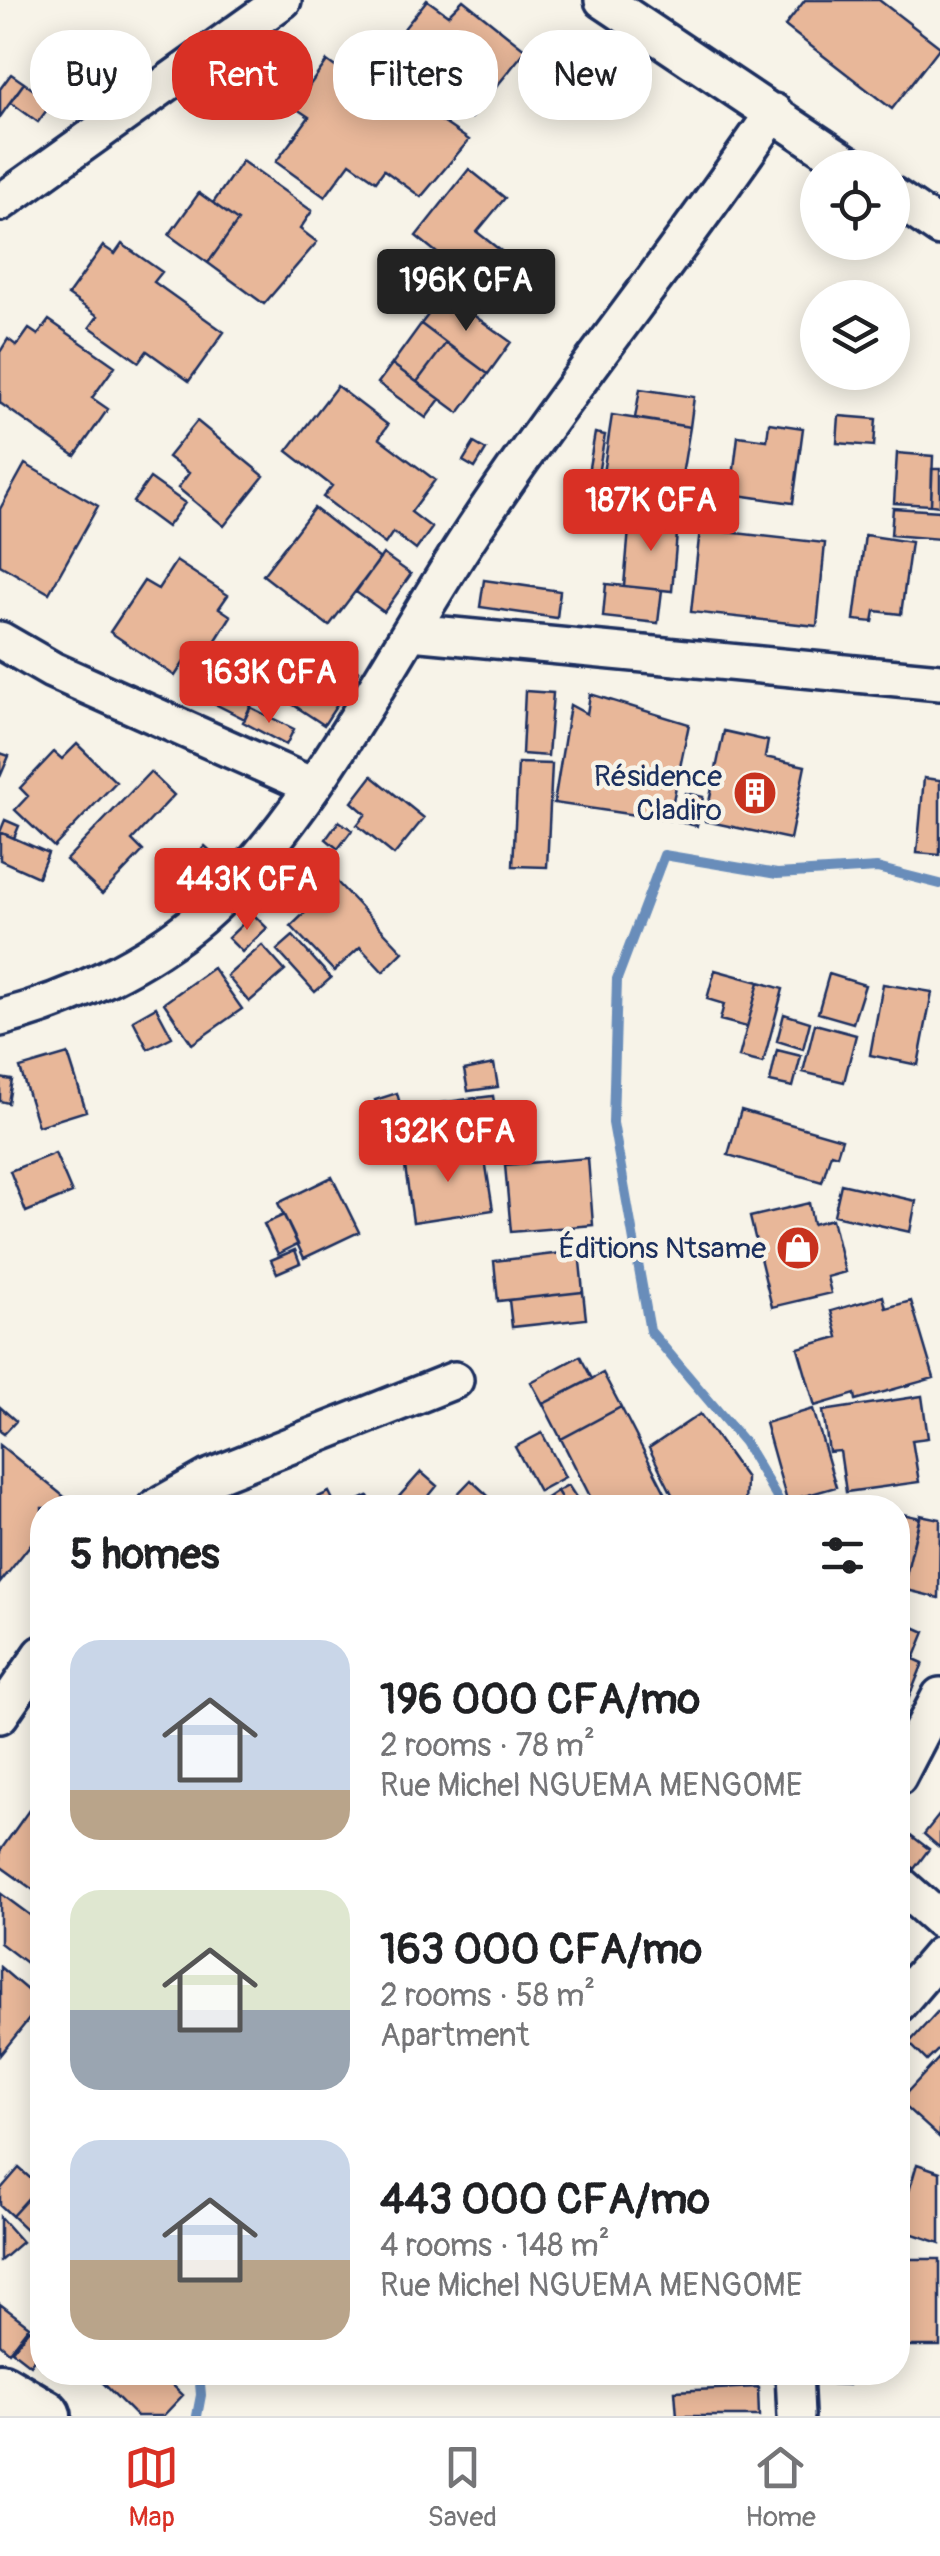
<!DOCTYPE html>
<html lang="en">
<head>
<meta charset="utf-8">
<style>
  body { margin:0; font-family:Pangolin,sans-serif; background:#f2f2f2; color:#202124; height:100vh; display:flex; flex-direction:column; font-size:38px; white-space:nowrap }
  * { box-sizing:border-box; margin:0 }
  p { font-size:32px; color:#757577 }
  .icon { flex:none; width:55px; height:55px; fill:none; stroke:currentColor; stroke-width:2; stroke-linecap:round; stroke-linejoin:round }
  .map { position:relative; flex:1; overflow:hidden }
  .details { position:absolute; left:30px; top:1495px; width:880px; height:890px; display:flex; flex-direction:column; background:#fff; border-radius:40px; box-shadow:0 5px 25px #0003 }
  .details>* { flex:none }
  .hud { position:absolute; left:30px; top:30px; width:880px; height:90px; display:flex; gap:20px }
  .fabs { position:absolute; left:800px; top:150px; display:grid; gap:20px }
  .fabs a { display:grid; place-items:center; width:110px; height:110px; border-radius:50%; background:#fff; box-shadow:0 5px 25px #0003; font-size:50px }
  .price { position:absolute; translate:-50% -85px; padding:0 22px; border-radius:10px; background:#d93025; color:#fff; font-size:32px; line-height:65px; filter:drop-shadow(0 2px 5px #0008) }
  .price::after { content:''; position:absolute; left:50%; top:60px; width:30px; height:22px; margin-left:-15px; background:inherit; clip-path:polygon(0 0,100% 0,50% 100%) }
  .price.active { background:#222; color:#fff }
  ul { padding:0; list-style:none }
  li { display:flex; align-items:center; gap:30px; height:250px; padding:0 40px }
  li span { display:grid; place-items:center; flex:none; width:280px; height:200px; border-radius:30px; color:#555 }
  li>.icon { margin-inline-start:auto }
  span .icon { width:120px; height:120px; fill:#fffc; stroke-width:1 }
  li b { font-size:42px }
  h2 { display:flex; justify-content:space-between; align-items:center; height:120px; padding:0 40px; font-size:42px }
  .pill { padding:0 35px; border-radius:40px; background:#fff; box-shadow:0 5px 25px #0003; font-size:35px; line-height:90px }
  .pill.active { background:#d93025; color:#fff }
  .dock { display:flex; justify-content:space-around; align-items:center; height:140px; border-top:2px solid #e0e0e0; background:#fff; font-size:28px; color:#757577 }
  .dock a { display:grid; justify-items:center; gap:5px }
  .dock .active { color:#d93025 }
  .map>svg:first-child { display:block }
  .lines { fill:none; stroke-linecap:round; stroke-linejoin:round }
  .stream { stroke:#698dba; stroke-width:10 }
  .building { fill:#e8b799; stroke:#1b2f5e; stroke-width:2.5 }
  .minor-casing { stroke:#1b2f5e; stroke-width:42 }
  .secondary-casing { stroke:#1b2f5e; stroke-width:60 }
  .minor { stroke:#f7f3e8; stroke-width:35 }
  .secondary { stroke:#f7f3e8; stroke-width:52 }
  .labels { text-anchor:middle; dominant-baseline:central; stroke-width:9; stroke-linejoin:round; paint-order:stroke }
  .poi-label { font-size:30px; fill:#1b2f5e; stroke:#f7f3e8; text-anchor:end }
</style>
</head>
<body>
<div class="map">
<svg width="940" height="2416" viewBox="0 0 940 2416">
  <rect width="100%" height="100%" fill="#f7f3e8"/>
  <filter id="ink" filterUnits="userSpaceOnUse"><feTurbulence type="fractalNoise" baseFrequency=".01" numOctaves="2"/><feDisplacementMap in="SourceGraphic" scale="20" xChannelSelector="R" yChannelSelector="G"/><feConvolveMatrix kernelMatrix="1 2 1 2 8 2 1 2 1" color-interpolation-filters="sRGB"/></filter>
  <g filter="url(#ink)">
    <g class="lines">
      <!-- stream -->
      <path class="stream" d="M778 1508 779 1501 744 1442 650 1331 613 1123 617 979 664 855 777 874 877 868 940 884
        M197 2416 201 2395 199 2372"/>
    </g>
    <!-- building -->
    <path class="building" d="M427 0 448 15 463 0 526 50 471 118 393 61 412 37 403 30Z
      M805 0H879L940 47 892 109 785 26Z
      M327 61 399 113 409 99 469 140 421 197 384 170 376 181 350 163 325 197 276 162 309 117 294 107Z
      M11 74 24 83 0 117V89Z
      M24 83 52 103 38 122 10 102Z
      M242 161 312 211 300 229 317 242 264 304 208 263 238 221 213 203Z
      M469 169 505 198 477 232 510 258 484 291 416 236Z
      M199 193 238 221 208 263 169 235Z
      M122 244 162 272 154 282 224 332 189 381 147 351 139 362 90 327 98 316 68 295 103 246 115 254Z
      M444 294 511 342 488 374 421 324Z
      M49 320 115 366 92 398 108 409 75 456 0 403V352L8 339 17 346 29 329 38 335Z
      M421 324 446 343 417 382 392 364Z
      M446 343 488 374 459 413 417 382Z
      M392 364 440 399 426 418 378 383Z
      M337 386 388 425 379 438 435 480 411 512 432 528 416 550 393 532 385 544 323 497 332 486 287 451Z
      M640 389 694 397 690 427 635 418Z
      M612 415 690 427 676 512 599 499Z
      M839 416 876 419 874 446 837 443Z
      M197 421 264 476 224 526 178 488 189 473 168 457Z
      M769 423 803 428 793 503 731 494 738 436 767 440Z
      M595 433 605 435 598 474 588 473Z
      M474 443 486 450 475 468 463 461Z
      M897 453 933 456 931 505 894 503Z
      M25 464 98 506 49 593 0 565V509Z
      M932 469H940V506L931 505Z
      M150 478 185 503 167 527 133 502Z
      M314 508 380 559 329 626 263 575Z
      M893 508 940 511V539L891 535Z
      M630 518 678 522 672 591 624 586Z
      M700 529 825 543 817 626 691 612Z
      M865 535 911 542 901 614 875 611 873 622 854 620Z
      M383 554 411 574 384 612 356 592Z
      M176 561 228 595 219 608 231 616 206 656 193 648 175 676 110 632 144 581 158 589Z
      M484 580 560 591 557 618 480 607Z
      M606 584 662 590 658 623 603 617Z
      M326 650 359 671 324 725 292 704Z
      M214 675 256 696 245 719 203 698Z
      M525 691 553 693 548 756 522 754Z
      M590 694 689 724 669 820 554 803 570 705 587 714Z
      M250 707 294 729 286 745 243 722Z
      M724 731 768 741 765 757 805 766 790 839 705 821Z
      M77 744 116 782 54 847 15 810 28 796 20 788 54 752 62 759Z
      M0 753 9 756 0 777Z
      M518 763 552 764 547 867 513 866Z
      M150 772 174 795 132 840 143 851 102 894 66 860Z
      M372 776 424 818 394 855 357 825 366 814 352 802Z
      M924 778 940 780V855L917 853Z
      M685 793 703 797 697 826 679 822Z
      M5 820 19 826 14 838 0 832Z
      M339 821 352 830 338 849 326 839Z
      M0 832 48 853 38 877 0 860Z
      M205 846 219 859 209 870 195 857Z
      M190 864 200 879 181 893 170 877Z
      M337 882 403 952 383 972 360 947 334 971 291 926Z
      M253 914 267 928 242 952 228 938Z
      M293 936 331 978 315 992 277 950Z
      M262 945 285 971 249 1002 227 976Z
      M213 968 242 1009 192 1044 164 1003Z
      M715 970 759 982 747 1027 720 1020 724 1004 707 999Z
      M829 974 865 985 853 1023 818 1013Z
      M759 982 783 989 763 1063 739 1057Z
      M883 984 932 992 918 1065 870 1055Z
      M156 1007 172 1037 148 1049 133 1020Z
      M784 1014 810 1022 803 1049 777 1041Z
      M815 1024 856 1035 844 1082 803 1072Z
      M777 1050 801 1056 793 1087 770 1082Z
      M68 1054 86 1111 38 1126 20 1068Z
      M494 1064 498 1087 468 1091 464 1070Z
      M0 1078 12 1080 8 1103 0 1101Z
      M397 1093 410 1141 388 1147 375 1100Z
      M493 1096 501 1145 483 1147 476 1098Z
      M476 1098 483 1147 413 1158 405 1108Z
      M741 1110 842 1139 837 1155 831 1153 822 1182 728 1155Z
      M483 1147 493 1210 413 1222 404 1160Z
      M55 1153 72 1193 26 1212 10 1171Z
      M588 1158 593 1225 511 1232 505 1165Z
      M332 1177 359 1232 304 1258 278 1203Z
      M841 1184 916 1201 910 1232 834 1215Z
      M809 1203 813 1224 832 1219 845 1272 827 1277 831 1293 772 1307 750 1217Z
      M284 1215 298 1244 278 1254 264 1224Z
      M295 1250 300 1263 277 1273 271 1260Z
      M579 1251 583 1292 498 1301 494 1261Z
      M583 1292 586 1319 512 1327 509 1300Z
      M883 1296 886 1308 911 1301 934 1378 856 1400 855 1394 815 1406 798 1348 838 1337 831 1311Z
      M580 1356 592 1379 543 1404 531 1382Z
      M603 1373 621 1407 561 1439 543 1404Z
      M922 1396 928 1438 912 1440 919 1482 846 1492 840 1451 829 1452 823 1411Z
      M0 1407 16 1421 4 1434 0 1431Z
      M621 1407 673 1508H596L561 1439Z
      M813 1409 836 1487 787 1501 765 1423Z
      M700 1414 746 1478 745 1508H679L649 1448Z
      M542 1433 565 1477 539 1491 515 1447Z
      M0 1445 67 1499 60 1508H42V1530L0 1583Z
      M421 1472 437 1486 419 1508H405L396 1500Z
      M471 1480 484 1492 500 1508 448 1504Z
      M568 1485 583 1508H567L557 1491Z
      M557 1491 567 1508H538L536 1505Z
      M329 1492 337 1508H298L297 1507Z
      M368 1496 374 1508H343Z
      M898 1513 920 1518 899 1603H898Z
      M920 1515 940 1519 939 1598 903 1589Z
      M898 1620 925 1632 914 1659 923 1663 901 1717 898 1716Z
      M39 1796 42 1798V1896L0 1866V1851Z
      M940 1814V1848L924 1834Z
      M904 1830 929 1849 914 1869 898 1856V1838Z
      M0 1893 42 1924V1975L0 1943Z
      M0 1967 42 2003 0 2055Z
      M940 2009V2048L927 2061 909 2043Z
      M940 2057V2138L899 2101Z
      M917 2164 940 2172V2243L898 2229Z
      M19 2168 39 2186 12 2216 0 2205V2190Z
      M33 2193 42 2202V2223L32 2235 12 2216Z
      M0 2217 22 2242 0 2261Z
      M906 2259H940V2346H898V2279H906Z
      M0 2304 29 2326 9 2352 0 2344Z
      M29 2329 42 2339V2348L30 2365 12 2351Z
      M92 2372H159L183 2395 163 2416H136Z
      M834 2372H849L848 2385 833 2384Z
      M758 2387 759 2416H677L675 2391Z"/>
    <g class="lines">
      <defs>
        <path id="minor" d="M603 0 854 168
          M892 195 940 228
          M0 203 283 0
          M411 632 940 682
          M0 640 52 670 310 785
          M0 1018C70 1000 147 964 201 917 311 821 393 651 474 529 569 386 678 254 774 112
          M155 1508 208 1478 455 1380
          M0 1715 42 1654
          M898 1777 940 1696
          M898 1883 940 1920
          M898 2004 940 1955
          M794 2372 796 2416"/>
        <path id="secondary" d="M0 2390 44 2416"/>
      </defs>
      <!-- minor casing -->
      <use href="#minor" class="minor-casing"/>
      <!-- secondary casing -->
      <use href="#secondary" class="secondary-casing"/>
      <!-- minor -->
      <use href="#minor" class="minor"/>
      <!-- secondary -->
      <use href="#secondary" class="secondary"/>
    </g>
  </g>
  <!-- icons -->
  <defs>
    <symbol id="building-disc" viewBox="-11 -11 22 22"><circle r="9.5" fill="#c8321e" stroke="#f7f3e8"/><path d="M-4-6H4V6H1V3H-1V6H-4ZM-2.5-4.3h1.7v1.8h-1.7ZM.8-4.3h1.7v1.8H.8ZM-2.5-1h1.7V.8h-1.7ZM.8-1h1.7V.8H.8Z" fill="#fff"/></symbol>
    <symbol id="shop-disc" viewBox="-11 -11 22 22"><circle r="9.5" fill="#c8321e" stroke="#f7f3e8"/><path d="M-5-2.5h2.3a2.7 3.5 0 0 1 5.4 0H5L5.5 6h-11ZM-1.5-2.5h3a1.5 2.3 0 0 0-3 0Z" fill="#fff"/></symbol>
  </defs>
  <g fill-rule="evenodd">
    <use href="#building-disc" x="730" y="768" width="50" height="50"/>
    <use href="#shop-disc" x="773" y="1223" width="50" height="50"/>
  </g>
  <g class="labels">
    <!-- poi labels -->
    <g class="poi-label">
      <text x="722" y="776">Résidence<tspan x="722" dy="34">Cladiro</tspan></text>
      <text x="766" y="1248">Éditions Ntsame</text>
    </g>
  </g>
</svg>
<div class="fabs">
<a><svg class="icon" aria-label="locate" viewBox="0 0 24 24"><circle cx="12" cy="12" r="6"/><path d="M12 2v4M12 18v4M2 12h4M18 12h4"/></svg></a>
<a><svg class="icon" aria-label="layers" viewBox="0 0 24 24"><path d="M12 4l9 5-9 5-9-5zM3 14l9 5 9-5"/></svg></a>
</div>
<b class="price active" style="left:466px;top:334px">196K CFA</b>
<b class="price" style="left:651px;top:554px">187K CFA</b>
<b class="price" style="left:269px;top:726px">163K CFA</b>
<b class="price" style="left:247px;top:933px">443K CFA</b>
<b class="price" style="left:448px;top:1185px">132K CFA</b>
<div class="hud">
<a class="pill">Buy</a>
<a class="pill active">Rent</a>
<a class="pill">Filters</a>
<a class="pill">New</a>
</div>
<section class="details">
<h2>5 homes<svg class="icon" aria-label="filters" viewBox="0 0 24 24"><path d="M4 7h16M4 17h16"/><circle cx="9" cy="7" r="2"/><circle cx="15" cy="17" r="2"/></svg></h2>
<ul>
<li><span style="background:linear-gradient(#c9d6e8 75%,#b9a48a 0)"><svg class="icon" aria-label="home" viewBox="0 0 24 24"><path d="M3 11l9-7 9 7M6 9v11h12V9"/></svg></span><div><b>196 000 CFA/mo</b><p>2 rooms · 78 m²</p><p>Rue Michel NGUEMA MENGOME</p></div></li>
<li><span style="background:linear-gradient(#dfe7d0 60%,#9aa5b1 0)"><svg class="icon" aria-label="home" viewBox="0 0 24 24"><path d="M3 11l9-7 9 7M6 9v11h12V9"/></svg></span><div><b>163 000 CFA/mo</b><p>2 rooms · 58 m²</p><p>Apartment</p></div></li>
<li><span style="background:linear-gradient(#c9d6e8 60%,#b9a48a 0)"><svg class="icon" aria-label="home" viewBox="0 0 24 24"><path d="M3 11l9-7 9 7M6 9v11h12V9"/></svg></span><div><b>443 000 CFA/mo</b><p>4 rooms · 148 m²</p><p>Rue Michel NGUEMA MENGOME</p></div></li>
</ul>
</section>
</div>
<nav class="dock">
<a class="active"><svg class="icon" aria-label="map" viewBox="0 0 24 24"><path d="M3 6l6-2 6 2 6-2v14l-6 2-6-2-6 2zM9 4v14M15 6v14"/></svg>Map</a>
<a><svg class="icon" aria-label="saved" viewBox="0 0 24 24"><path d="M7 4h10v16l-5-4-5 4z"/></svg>Saved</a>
<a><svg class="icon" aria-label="home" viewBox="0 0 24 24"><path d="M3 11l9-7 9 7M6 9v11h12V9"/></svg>Home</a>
</nav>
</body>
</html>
